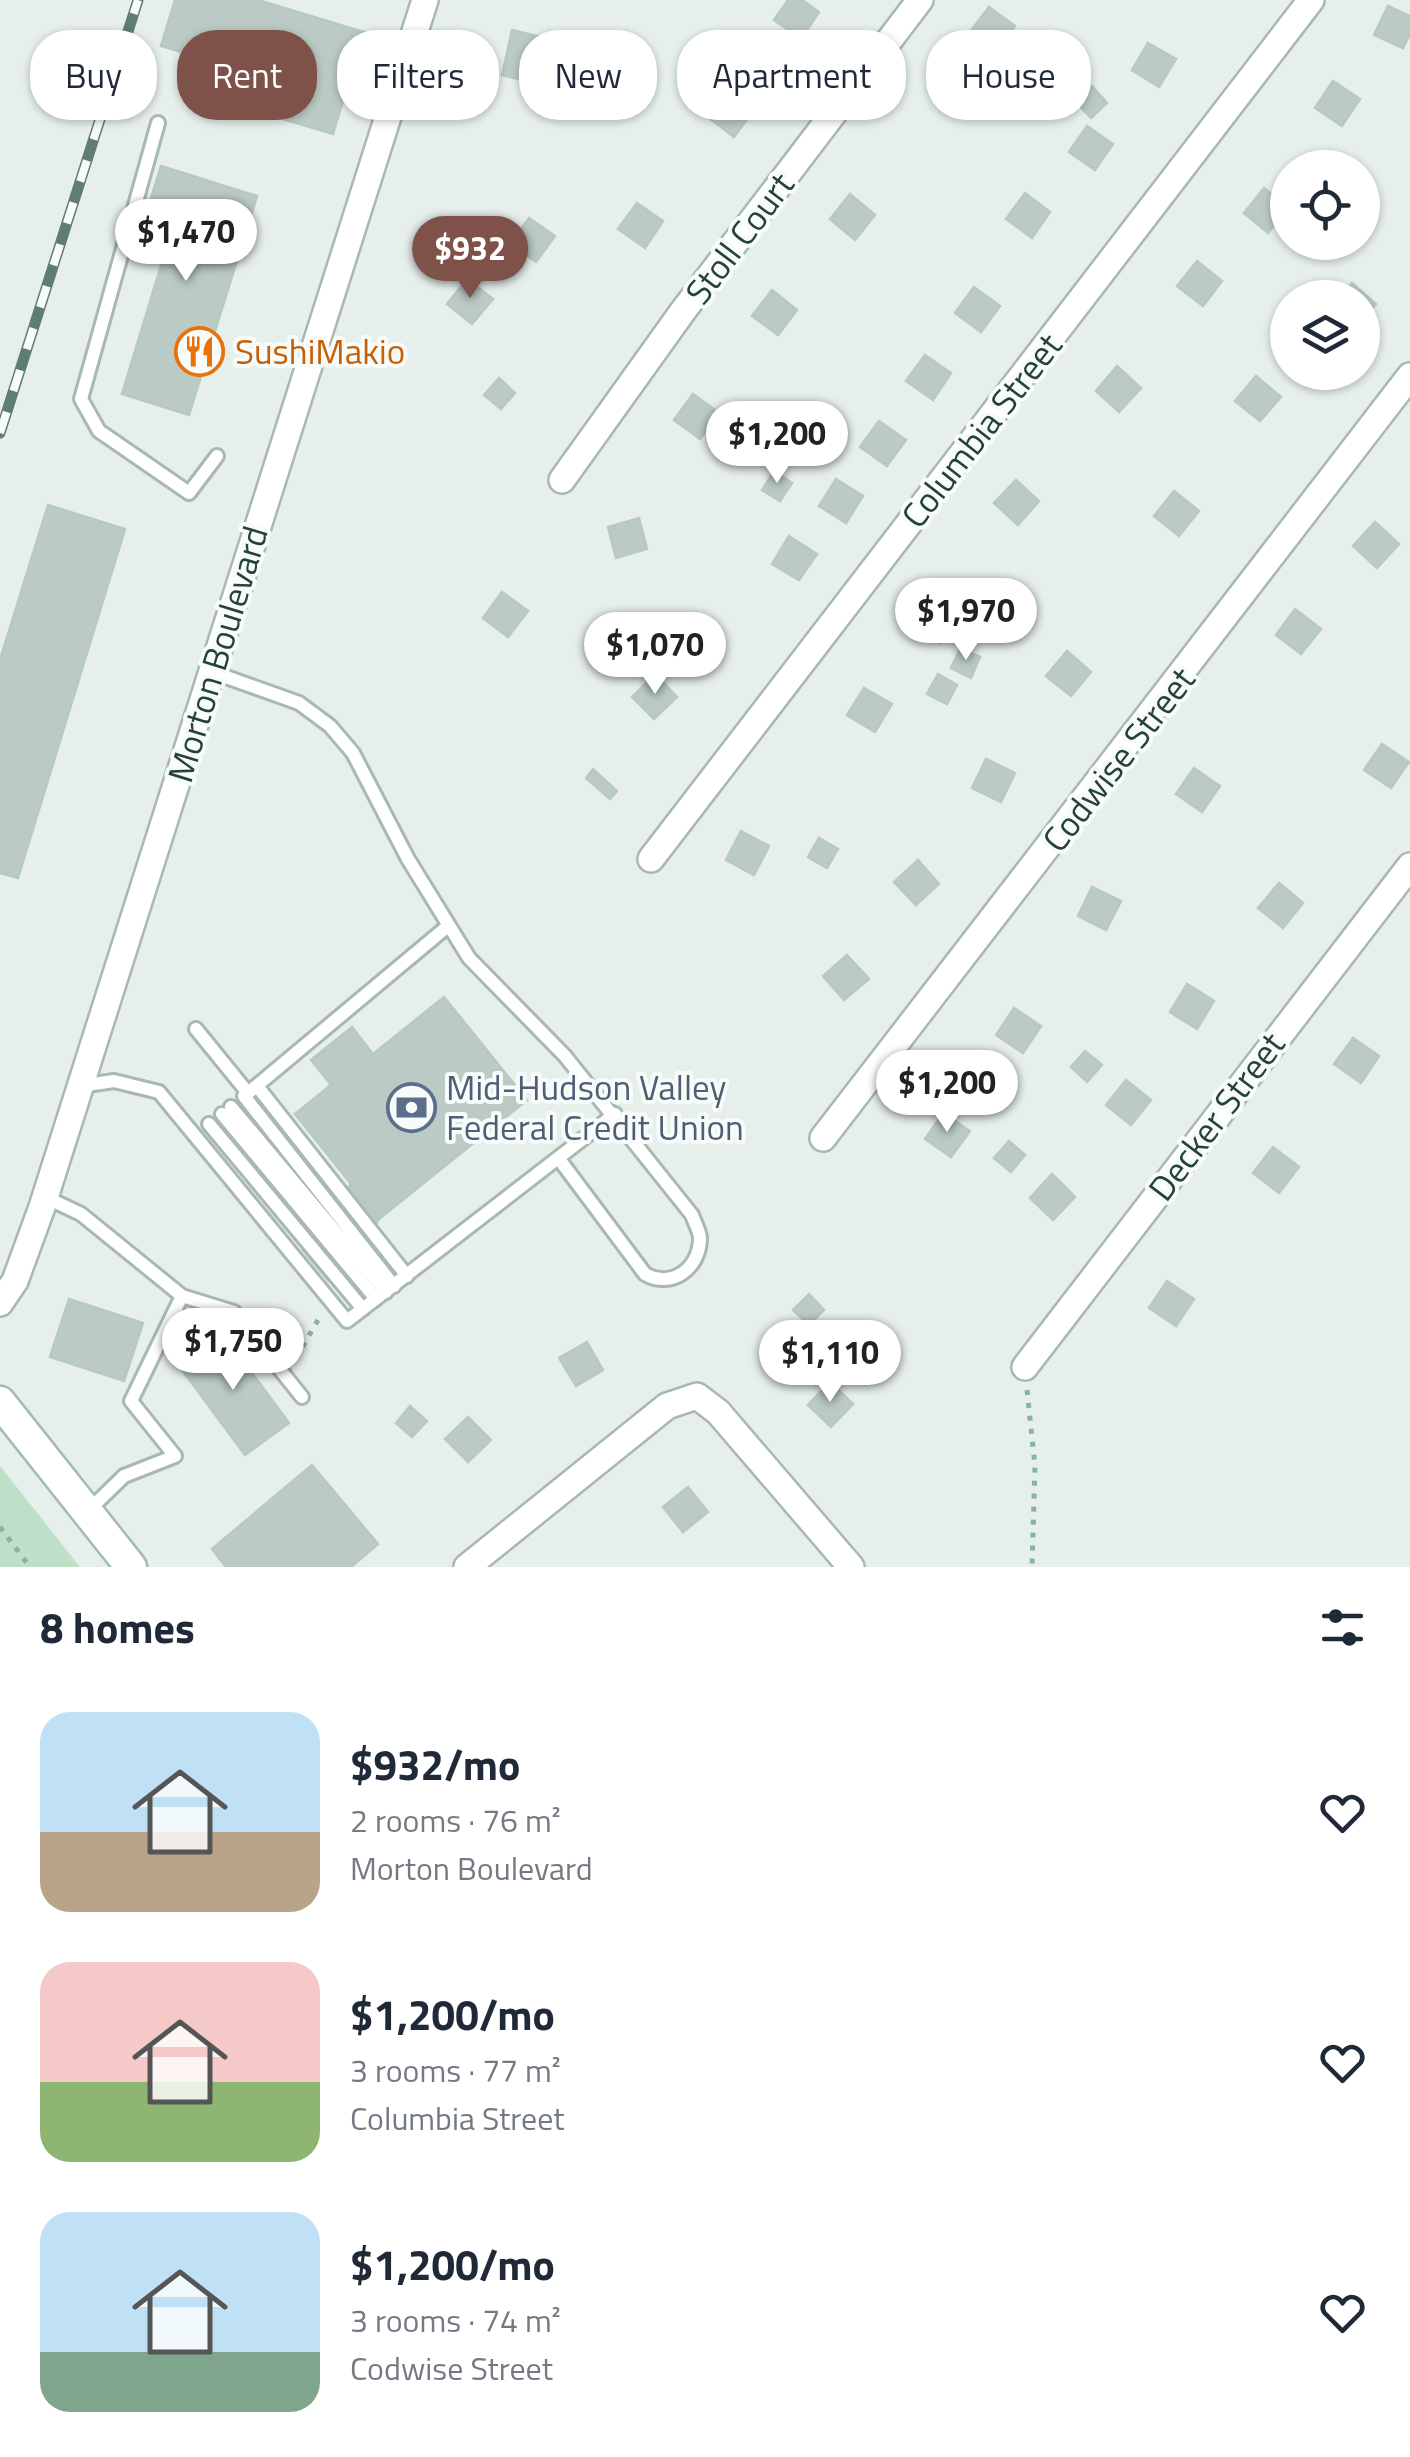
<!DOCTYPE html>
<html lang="en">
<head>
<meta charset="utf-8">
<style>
  body { margin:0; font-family:"Titillium Web",sans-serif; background:#f6f6f7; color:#1f2937; height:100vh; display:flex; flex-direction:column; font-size:38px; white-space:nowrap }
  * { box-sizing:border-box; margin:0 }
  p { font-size:32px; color:#747a83 }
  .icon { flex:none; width:55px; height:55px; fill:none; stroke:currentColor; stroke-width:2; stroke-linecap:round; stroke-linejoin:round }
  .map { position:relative; height:1567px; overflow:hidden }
  .panel { display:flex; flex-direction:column; background:#fff; flex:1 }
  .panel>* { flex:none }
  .guide { position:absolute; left:30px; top:30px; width:1350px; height:90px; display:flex; gap:20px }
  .tools { position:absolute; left:1270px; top:150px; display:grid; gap:20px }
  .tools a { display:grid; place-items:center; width:110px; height:110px; border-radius:50%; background:#fff; box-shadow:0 2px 8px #0004; font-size:50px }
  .price { position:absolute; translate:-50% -85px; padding:0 22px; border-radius:35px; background:#fff; color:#222; font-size:32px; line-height:65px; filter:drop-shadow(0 2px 5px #0008) }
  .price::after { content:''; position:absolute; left:50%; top:60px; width:30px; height:22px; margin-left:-15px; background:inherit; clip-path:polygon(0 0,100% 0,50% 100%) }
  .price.on { background:#7f5249; color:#fff }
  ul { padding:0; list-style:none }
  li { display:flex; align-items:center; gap:30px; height:250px; padding:0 40px }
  li span { display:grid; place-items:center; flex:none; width:280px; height:200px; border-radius:30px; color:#555 }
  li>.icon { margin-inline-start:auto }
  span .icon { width:120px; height:120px; fill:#fffc; stroke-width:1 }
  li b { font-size:42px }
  h2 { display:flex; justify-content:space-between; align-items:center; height:120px; padding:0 40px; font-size:42px }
  .tag { padding:0 35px; border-radius:40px; background:#fff; box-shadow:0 2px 8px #0004; font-size:35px; line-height:90px }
  .tag.on { background:#7f5249; color:#fff }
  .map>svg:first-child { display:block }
  .green { fill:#bfe0c8 }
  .building { fill:#bbcac4; stroke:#b8c9c2; stroke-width:2.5 }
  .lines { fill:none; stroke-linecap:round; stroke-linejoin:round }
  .lane-casing { stroke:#a8b8b2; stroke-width:18 }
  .street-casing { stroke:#a8b8b2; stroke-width:30 }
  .secondary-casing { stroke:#a4bbb3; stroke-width:35 }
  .path { stroke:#86b3a5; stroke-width:5; stroke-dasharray:5 8; stroke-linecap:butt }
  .lane { stroke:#fff; stroke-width:12 }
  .street { stroke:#fff; stroke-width:25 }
  .secondary { stroke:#fff; stroke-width:30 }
  .rail-casing { stroke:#5f7d75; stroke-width:11 }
  .rail { stroke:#f7fbf9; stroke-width:8; stroke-dasharray:22; stroke-linecap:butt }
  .labels { text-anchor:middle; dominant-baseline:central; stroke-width:8; stroke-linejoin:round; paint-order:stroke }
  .street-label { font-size:35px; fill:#24423a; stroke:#f7fbf9 }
  .food-label { font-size:35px; fill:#c56008; stroke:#f7fbf9; text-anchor:start }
  .service-label { font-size:35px; fill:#4e5e75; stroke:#f7fbf9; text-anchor:start }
</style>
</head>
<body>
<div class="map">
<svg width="1410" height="1567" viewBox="0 0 1410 1567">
  <rect width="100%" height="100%" fill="#e6efeb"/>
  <!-- green -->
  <path class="green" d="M0 1466 80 1567H0Z"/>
  <!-- building -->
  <path class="building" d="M175 0H258L364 32 333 134 199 94 209 60 161 46Z
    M788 0H802L819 12 801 39 774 20Z
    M1388 6 1410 16V34L1403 48 1374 35Z
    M989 7 1015 26 996 52 970 32Z
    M512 30 557 41 546 86 502 75Z
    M1148 43 1176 59 1159 87 1132 70Z
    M949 60 975 79 956 105 930 86Z
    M1333 81 1360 99 1342 126 1315 108Z
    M1092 86 1107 103 1091 118 1076 102Z
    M728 92 753 111 734 137 709 118Z
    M1087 126 1113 144 1095 170 1069 152Z
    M161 166 257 196 189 415 122 394 166 249 138 240Z
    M1264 188 1288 208 1268 233 1244 213Z
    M1025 193 1050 212 1032 238 1006 219Z
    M850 194 875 215 855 240 830 219Z
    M637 203 663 221 645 248 618 229Z
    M529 218 555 236 536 262 510 243Z
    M1197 261 1222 281 1203 306 1177 286Z
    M467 279 493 299 472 324 447 304Z
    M1352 283 1376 304 1362 319V298H1339Z
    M974 287 1000 306 981 332 955 313Z
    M772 290 797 310 778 335 752 316Z
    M925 355 951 373 933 400 906 381Z
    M1117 366 1141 388 1119 412 1096 391Z
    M1256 376 1281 397 1260 421 1235 401Z
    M499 378 515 393 501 409 484 395Z
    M693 394 719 413 700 439 674 420Z
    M879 421 906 440 887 466 860 447Z
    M774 471 792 483 780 501 762 490Z
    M836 479 863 496 846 523 819 506Z
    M1016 480 1039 501 1018 525 994 503Z
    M1174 491 1199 511 1179 536 1154 516Z
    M48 505 125 529 18 878 0 873V660Z
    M639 518 647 549 616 558 608 527Z
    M1375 522 1399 544 1377 568 1353 546Z
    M789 536 817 554 799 580 772 564Z
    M502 592 528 611 508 637 483 618Z
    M941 597 963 620 940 643 917 620Z
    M1295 609 1321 629 1301 654 1276 635Z
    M960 649 980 657 971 678 951 668Z
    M1067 651 1091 672 1071 696 1046 676Z
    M655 674 677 697 654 719 632 697Z
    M938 674 957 685 947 704 927 694Z
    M864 688 892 704 875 732 847 715Z
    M1382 744 1409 762 1391 788 1364 770Z
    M986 759 1015 773 1001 802 972 788Z
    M1194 768 1220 786 1202 812 1176 794Z
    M593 769 617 791 610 799 586 778Z
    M741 831 769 846 754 875 726 860Z
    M819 838 838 849 827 868 808 857Z
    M918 860 939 884 916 905 894 882Z
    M1279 883 1303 903 1283 928 1258 908Z
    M1092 887 1121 901 1106 930 1078 916Z
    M847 955 869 979 844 1000 823 976Z
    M1187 984 1214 1001 1197 1029 1170 1012Z
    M444 997 527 1100 379 1219 295 1114 331 1085 311 1060 352 1027 373 1054Z
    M1014 1008 1041 1026 1023 1053 996 1035Z
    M1353 1038 1379 1056 1361 1083 1334 1064Z
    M1085 1051 1102 1065 1087 1082 1071 1067Z
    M1126 1080 1151 1100 1131 1125 1106 1105Z
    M943 1113 970 1131 951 1157 925 1139Z
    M1009 1141 1025 1155 1011 1172 994 1158Z
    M1273 1147 1299 1167 1279 1193 1253 1173Z
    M1052 1174 1075 1197 1053 1220 1030 1198Z
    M351 1183 379 1219 350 1263 328 1280 303 1250 325 1233Z
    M1167 1281 1194 1299 1176 1326 1149 1308Z
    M809 1294 824 1310 809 1325 793 1310Z
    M69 1299 143 1323 124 1381 50 1357Z
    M221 1331 289 1423 245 1455 177 1363Z
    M587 1342 603 1370 576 1386 559 1358Z
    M830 1382 853 1404 831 1427 808 1405Z
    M410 1406 427 1421 412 1437 396 1423Z
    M468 1417 491 1440 468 1462 445 1439Z
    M312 1465 378 1544 351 1567H226L212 1549Z
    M688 1487 708 1512 683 1532 663 1507Z"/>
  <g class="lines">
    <defs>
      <path id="lane" d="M158 123 81 399 99 431 189 493 217 456
        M212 672 299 703 330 726 353 753 408 859 469 958 565 1056 692 1215C694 1221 700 1232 700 1238 700 1269 671 1289 645 1274L559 1159
        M196 1029 248 1093 448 926
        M80 1086 114 1081 159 1092 347 1321 615 1114
        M257 1086 407 1276
        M244 1096 394 1286
        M231 1107 386 1292
        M222 1114 376 1299
        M209 1124 363 1309
        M45 1197 81 1214 182 1296 234 1312 302 1397
        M88 1511 124 1476 175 1456 131 1401 182 1296"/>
      <path id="street" d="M562 480 683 311 920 0
        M651 859 1311 0
        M823 1138 1410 376
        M0 1303 15 1281 42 1207 425 0
        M1025 1367 1410 866
        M467 1567 667 1406 697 1396 718 1412 851 1567"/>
      <path id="secondary" d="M0 1402 131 1567"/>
    </defs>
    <!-- lane casing -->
    <use href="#lane" class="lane-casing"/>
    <!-- street casing -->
    <use href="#street" class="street-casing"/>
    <!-- secondary casing -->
    <use href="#secondary" class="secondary-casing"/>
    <!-- path -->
    <path class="path" d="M296 1358 318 1320
      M1027 1390 1035 1466 1032 1567
      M0 1527 30 1567"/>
    <!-- lane -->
    <use href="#lane" class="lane"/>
    <!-- street -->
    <use href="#street" class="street"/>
    <!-- secondary -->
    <use href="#secondary" class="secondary"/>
    <defs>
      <path id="rail" d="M0 433 138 0"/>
    </defs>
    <!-- rail casing -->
    <use href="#rail" class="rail-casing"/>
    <!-- rail -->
    <use href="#rail" class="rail"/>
  </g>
  <!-- icons -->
  <defs>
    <symbol id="restaurant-ring" viewBox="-11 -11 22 22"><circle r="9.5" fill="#f7fbf9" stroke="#e8710a" stroke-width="1.5"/><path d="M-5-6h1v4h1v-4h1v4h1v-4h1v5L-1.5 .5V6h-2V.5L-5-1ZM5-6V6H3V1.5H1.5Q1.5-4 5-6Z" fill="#e8710a"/></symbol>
    <symbol id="bank-ring" viewBox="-11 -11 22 22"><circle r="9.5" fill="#f7fbf9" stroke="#5c6f8a" stroke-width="1.5"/><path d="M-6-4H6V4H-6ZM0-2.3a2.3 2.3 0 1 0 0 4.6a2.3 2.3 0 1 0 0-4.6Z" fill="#5c6f8a"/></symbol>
  </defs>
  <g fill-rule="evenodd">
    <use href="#restaurant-ring" x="172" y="324" width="55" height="55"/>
    <use href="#bank-ring" x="384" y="1080" width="55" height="55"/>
  </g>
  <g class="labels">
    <!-- street labels -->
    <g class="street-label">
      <text transform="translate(739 238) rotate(-53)">Stoll Court</text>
      <text transform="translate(981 430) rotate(-52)">Columbia Street</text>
      <text transform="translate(217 654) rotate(-73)">Morton Boulevard</text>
      <text transform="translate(1118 759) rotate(-52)">Codwise Street</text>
      <text transform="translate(1216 1116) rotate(-53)">Decker Street</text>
    </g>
    <!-- food labels -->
    <g class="food-label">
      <text x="235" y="351">SushiMakio</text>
    </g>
    <!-- service labels -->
    <g class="service-label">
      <text x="446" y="1087">Mid-Hudson Valley<tspan x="446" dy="40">Federal Credit Union</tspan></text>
    </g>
  </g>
</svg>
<div class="tools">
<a><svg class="icon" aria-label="locate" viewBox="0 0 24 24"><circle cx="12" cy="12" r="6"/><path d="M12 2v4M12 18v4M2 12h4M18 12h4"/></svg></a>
<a><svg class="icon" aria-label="layers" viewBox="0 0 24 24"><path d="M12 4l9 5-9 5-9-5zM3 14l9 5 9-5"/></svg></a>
</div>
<b class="price" style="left:186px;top:284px">$1,470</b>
<b class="price on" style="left:470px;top:301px">$932</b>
<b class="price" style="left:777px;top:486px">$1,200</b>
<b class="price" style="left:966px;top:663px">$1,970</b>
<b class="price" style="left:655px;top:697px">$1,070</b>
<b class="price" style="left:947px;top:1135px">$1,200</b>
<b class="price" style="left:233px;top:1393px">$1,750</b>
<b class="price" style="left:830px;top:1405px">$1,110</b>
<div class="guide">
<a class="tag">Buy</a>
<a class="tag on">Rent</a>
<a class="tag">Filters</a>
<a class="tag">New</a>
<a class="tag">Apartment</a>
<a class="tag">House</a>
</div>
</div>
<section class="panel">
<h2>8 homes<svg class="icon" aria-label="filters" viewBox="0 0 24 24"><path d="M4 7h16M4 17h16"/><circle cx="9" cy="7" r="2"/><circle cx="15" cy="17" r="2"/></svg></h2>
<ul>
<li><span style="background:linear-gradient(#bfe0f5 60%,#b9a48a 0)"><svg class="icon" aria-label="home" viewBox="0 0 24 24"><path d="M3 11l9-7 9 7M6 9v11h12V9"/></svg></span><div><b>$932/mo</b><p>2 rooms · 76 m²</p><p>Morton Boulevard</p></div><svg class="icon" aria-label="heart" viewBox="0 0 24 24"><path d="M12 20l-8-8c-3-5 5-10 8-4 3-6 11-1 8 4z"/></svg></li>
<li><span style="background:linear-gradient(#f6c9c9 60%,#8fb573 0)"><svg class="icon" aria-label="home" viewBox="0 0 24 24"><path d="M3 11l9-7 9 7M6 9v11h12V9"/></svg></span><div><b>$1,200/mo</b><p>3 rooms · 77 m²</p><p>Columbia Street</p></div><svg class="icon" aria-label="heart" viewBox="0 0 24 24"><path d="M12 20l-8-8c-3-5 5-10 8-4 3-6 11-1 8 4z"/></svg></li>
<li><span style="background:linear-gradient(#bfe0f5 70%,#7fa58c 0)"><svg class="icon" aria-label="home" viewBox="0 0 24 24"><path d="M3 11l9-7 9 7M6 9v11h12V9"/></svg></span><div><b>$1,200/mo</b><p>3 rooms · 74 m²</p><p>Codwise Street</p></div><svg class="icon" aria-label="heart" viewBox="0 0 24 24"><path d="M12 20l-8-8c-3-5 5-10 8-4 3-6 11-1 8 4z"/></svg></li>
</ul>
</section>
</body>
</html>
